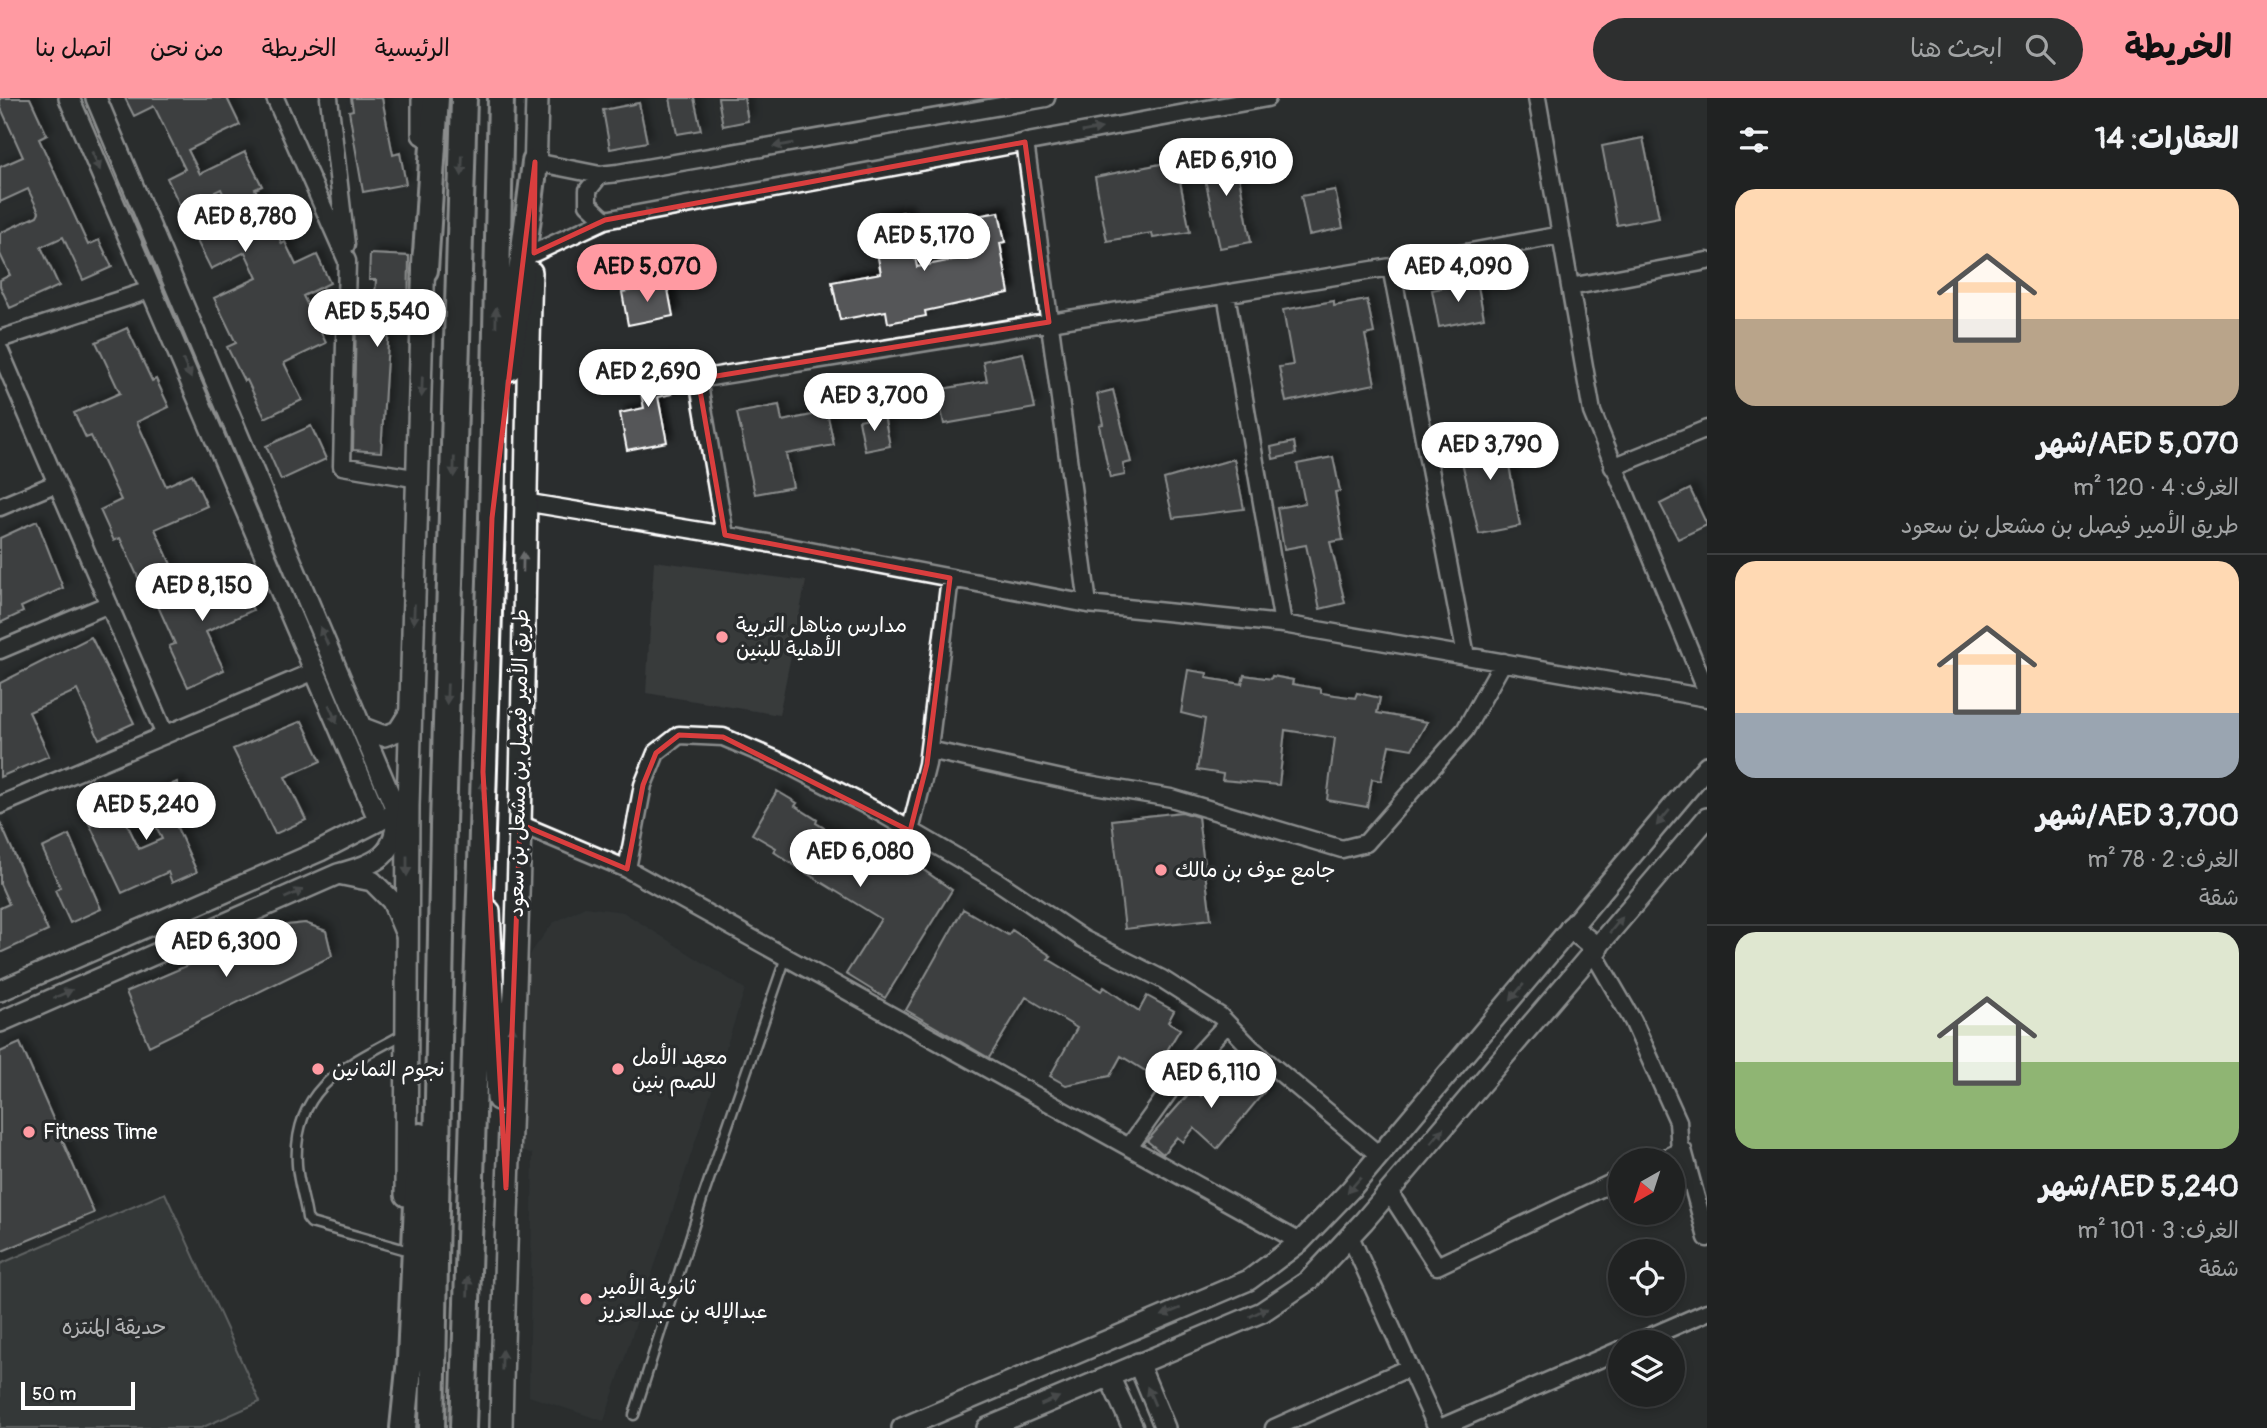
<!DOCTYPE html>
<html lang="ar">
<head>
<meta charset="utf-8">
<style>
  body { margin:0; font-family:Pangolin,"Playpen Sans Arabic",sans-serif; background:#2d2f2f; color:#f1f3f6; direction:rtl; height:100vh; display:flex; flex-direction:column; font-size:26px; white-space:nowrap }
  * { box-sizing:border-box; margin:0 }
  p { font-size:23px; color:#a2a4a5 }
  .icon { flex:none; width:38px; height:38px; fill:none; stroke:currentColor; stroke-width:2; stroke-linecap:round; stroke-linejoin:round }
  .map { position:relative; flex:1; overflow:hidden; direction:ltr }
  .sheet { display:flex; flex-direction:column; background:#202222; width:560px }
  .sheet>* { flex:none }
  .needle { width:46px; rotate:219deg }
  .controls { position:absolute; left:1608px; top:1050px; display:grid; gap:14px }
  .controls a { display:grid; place-items:center; width:77px; height:77px; border-radius:50%; background:#202222; box-shadow:0 4px 10px #0003,0 0 0 2px #3d3f40; font-size:35px }
  .scale { position:absolute; left:21px; bottom:18px; width:114px; box-sizing:border-box; padding-left:7px; border:4px solid #fff; border-top:0; font-size:19px; line-height:24px; white-space:nowrap; color:#fff; -webkit-text-stroke:5px #2a2d2e; paint-order:stroke }
  .price { position:absolute; translate:-50% -60px; padding:0 16px; border-radius:24px; background:#fff; color:#222; font-size:23px; line-height:46px; filter:drop-shadow(0 2px 4px #0008) }
  .price::after { content:''; position:absolute; left:50%; top:42px; width:21px; height:16px; margin-left:-10px; background:inherit; clip-path:polygon(0 0,100% 0,50% 100%) }
  .price.active { background:#ff9aa2; color:#111 }
  ul { padding:0; list-style:none }
  li { display:grid; align-content:center; gap:14px; height:371px; padding:0 28px }
  li+li { border-top:2px solid #3d3f40 }
  li span { display:grid; place-items:center; height:217px; border-radius:21px; color:#555 }
  li>.icon { margin-inline-start:auto }
  span .icon { width:126px; height:126px; fill:#fffc; stroke-width:1 }
  li b { font-size:30px }
  h2 { display:flex; justify-content:space-between; align-items:center; height:84px; padding:0 28px; font-size:30px }
  header { display:flex; align-items:center; gap:42px; box-sizing:border-box; height:98px; padding:0 35px; background:#ff9aa2; color:#111 }
  header strong { font-size:33px }
  nav { display:flex; gap:38px; margin-inline-start:auto; font-size:24px }
  .search { width:490px; height:63px; background:#2d2f2f; display:flex; align-items:center; gap:18px; box-sizing:border-box; padding:0 24px; border-radius:38px; color:#a2a4a5; font-size:26px }
  main { display:flex; flex:1; min-height:0 }
  .map>svg:first-child { display:block }
  .built { fill:#373a3b }
  .green { fill:#414445; stroke:#a0a2a2; stroke-width:2 }
  .building { fill:#555758; stroke:#fff; stroke-width:2; filter:url(#shadow) }
  .lines { fill:none; stroke-linecap:round; stroke-linejoin:round }
  .service-casing { stroke:#fff; stroke-width:13 }
  .minor-casing { stroke:#fff; stroke-width:21 }
  .tertiary-casing { stroke:#fff; stroke-width:24 }
  .secondary-casing { stroke:#fff; stroke-width:26 }
  .primary-casing { stroke:#fff; stroke-width:30 }
  .service { stroke:#2a2d2e; stroke-width:8 }
  .minor { stroke:#2a2d2e; stroke-width:16 }
  .tertiary { stroke:#2a2d2e; stroke-width:19 }
  .secondary { stroke:#2a2d2e; stroke-width:21 }
  .primary { stroke:#2a2d2e; stroke-width:24 }
  .oneway { fill:#6a6c6d }
  .marked { fill:none; stroke:#da3e3e; stroke-width:5; stroke-linejoin:round }
  .poi-dot { fill:#ff9aa2; stroke:#2a2d2e; stroke-width:2.5 }
  .labels { text-anchor:middle; dominant-baseline:central; stroke-width:7; stroke-linejoin:round; paint-order:stroke }
  .poi-label { font-size:21px; fill:#fff; stroke:#2a2d2e; text-anchor:start }
  .street-label { font-size:21px; fill:#fff; stroke:#2a2d2e }
  .park-label { font-size:21px; fill:#b3b4b5; stroke:#2a2d2e }
</style>
</head>
<body>
<header>
<strong>الخريطة</strong>
<div class="search"><svg class="icon" aria-label="search" viewBox="0 0 24 24"><circle cx="10" cy="10" r="6"/><path d="M15 15l6 6"/></svg>ابحث هنا</div>
<nav><a>الرئيسية</a><a>الخريطة</a><a>من نحن</a><a>اتصل بنا</a></nav>
</header>
<main>
<section class="sheet">
<h2>العقارات: 14<svg class="icon" aria-label="filters" viewBox="0 0 24 24"><path d="M4 7h16M4 17h16"/><circle cx="9" cy="7" r="2"/><circle cx="15" cy="17" r="2"/></svg></h2>
<ul>
<li><span style="background:linear-gradient(#ffd9b3 60%,#b9a48a 0)"><svg class="icon" aria-label="home" viewBox="0 0 24 24"><path d="M3 11l9-7 9 7M6 9v11h12V9"/></svg></span><div><b>AED 5,070/شهر</b><p>الغرف: 4 · 120 m²</p><p>طريق الأمير فيصل بن مشعل بن سعود</p></div></li>
<li><span style="background:linear-gradient(#ffd9b3 70%,#9aa5b1 0)"><svg class="icon" aria-label="home" viewBox="0 0 24 24"><path d="M3 11l9-7 9 7M6 9v11h12V9"/></svg></span><div><b>AED 3,700/شهر</b><p>الغرف: 2 · 78 m²</p><p>شقة</p></div></li>
<li><span style="background:linear-gradient(#dfe7d0 60%,#8fb573 0)"><svg class="icon" aria-label="home" viewBox="0 0 24 24"><path d="M3 11l9-7 9 7M6 9v11h12V9"/></svg></span><div><b>AED 5,240/شهر</b><p>الغرف: 3 · 101 m²</p><p>شقة</p></div></li>
</ul>
</section>
<div class="map">
<svg width="1707" height="1330" viewBox="0 0 1707 1330">
  <defs>
    <filter id="shadow"><feDropShadow dx="6" dy="-6" stdDeviation="3.5" flood-color="#0009"/></filter>
  </defs>
  <rect width="100%" height="100%" fill="#2a2d2e"/>
  <filter id="ink" filterUnits="userSpaceOnUse"><feTurbulence type="fractalNoise" baseFrequency=".0143" numOctaves="2"/><feDisplacementMap in="SourceGraphic" scale="14" xChannelSelector="R" yChannelSelector="G"/><feConvolveMatrix kernelMatrix="1 2 1 2 8 2 1 2 1" color-interpolation-filters="sRGB"/></filter>
  <g filter="url(#ink)">
    <!-- built -->
    <path class="built" d="M654 463 806 483 779 617 646 595Z
      M585 809 623 814 745 891 604 1323 529 1298 533 1056 517 1050 519 877 533 852 553 825Z"/>
    <!-- green -->
    <path class="green" d="M165 1095 260 1304 201 1330H0V1166Z"/>
    <!-- building -->
    <path class="building" d="M0 0H30L47 37 39 41 88 147 99 142 112 169 83 182 63 139 41 149 59 188 10 210 0 188V182L10 177 0 156V135L37 118 39 114 28 91 0 104V69L23 59 0 8Z
      M125 0H227L240 27 188 52 200 76 245 54 262 88 255 91 282 146 285 144 296 167 317 157 330 185 303 198 326 245 284 265 302 302 265 320 247 282 244 283 227 249 236 245 214 200 257 180 245 154 211 171 195 139 235 120 221 91 181 110 167 80 185 71 154 8 134 18Z
      M351 0H382L393 57 400 55 406 86 363 94 349 13 353 12Z
      M670 0H694L701 32 677 36Z
      M718 0H744L748 23 723 28Z
      M639 5 647 44 610 51 603 12Z
      M1643 40 1659 119 1617 127 1602 48Z
      M1234 52 1251 144 1220 150 1200 58Z
      M1176 63 1190 134 1153 140 1152 135 1107 143 1095 79Z
      M1335 92 1343 130 1309 137 1301 98Z
      M906 114 917 169 973 158 966 120 999 114 1005 144 1000 145 1009 195 925 213 926 218 888 225 886 213 840 222 832 184 881 175 870 120Z
      M370 156 409 158 408 215 390 213 381 354 353 352 356 223 373 224 376 182H369Z
      M1477 183 1484 220 1439 229 1432 192Z
      M667 186 673 218 628 227 622 194Z
      M1367 202 1374 235 1365 237 1375 286 1286 304 1279 269 1293 267 1283 212 1334 203V208Z
      M127 230 152 283 156 281 169 309 137 324 166 388 192 376 207 408 155 431 173 471 141 486 120 440 114 443 100 412 121 402 91 338 86 340 74 315 120 295 96 244Z
      M1023 255 1035 310 944 326 937 292 987 283 983 263Z
      M666 265 672 296 658 299 667 344 627 352 620 315 644 310 636 270Z
      M1113 292 1131 364 1123 366 1125 377 1110 380 1099 327 1103 326 1097 296Z
      M779 307 782 323 827 314 834 347 786 356 793 389 755 396 737 315Z
      M884 317 890 348 865 353 859 322Z
      M311 328 326 361 281 382 266 348Z
      M1503 334 1520 428 1479 436 1457 343Z
      M1294 344 1296 356 1273 361 1271 349Z
      M1333 359 1340 393 1335 394 1343 442 1330 444 1345 505 1320 511 1306 447 1284 451 1277 410 1305 405 1297 366Z
      M1234 361 1244 411 1173 420 1164 381Z
      M1690 391 1707 427 1678 441 1660 406Z
      M37 423 63 490 21 509 23 514 0 525V440Z
      M234 472 253 512 206 534 224 572 188 589 169 548 175 546 157 506Z
      M91 539 134 625 99 641 77 592 29 614 49 658 0 679V585Z
      M1188 572 1207 575 1206 580 1242 586 1244 577 1271 581 1272 578 1293 582 1292 586 1321 591V595L1355 600 1357 595 1380 600 1377 615 1427 624 1412 651 1389 647 1381 683 1372 681 1367 709 1327 702 1335 640 1285 632 1279 687 1222 682 1223 676 1197 672 1205 621 1181 615Z
      M302 623 321 663 285 679 306 722 275 736 233 651Z
      M177 684 191 715 174 723 197 774 172 785 168 774 122 795 87 721 118 707 139 751 162 741 143 699Z
      M777 693 797 705 795 708 817 722 816 725 862 753 866 748 906 773 912 764 952 792 885 900 846 876 881 821 798 770 774 754 776 750 752 736Z
      M1182 714 1198 719 1211 821 1125 831 1112 722Z
      M0 724 48 833 0 855V810L9 806 0 786Z
      M69 737 101 811 70 825 55 792 60 789 42 750Z
      M963 811 1008 837 1012 832 1051 858 1048 861 1101 893 1104 889 1139 913 1147 898 1174 913 1168 924 1180 931 1152 977 1121 958 1110 978 1066 987 1050 978 1077 930 1026 899 989 960 906 912Z
      M305 825 326 833 332 858 149 948 126 894 279 828Z
      M20 945 94 1115 0 1154V954Z
      M1230 964 1265 993 1217 1051 1194 1030 1183 1044 1177 1039 1163 1056 1147 1043 1193 991 1201 998Z"/>
    <g class="lines">
      <defs>
        <path id="service" d="M404 936C346 967 292 990 297 1067 298 1085 305 1103 307 1120L311 1125 406 1152
          M634 1317 702 1102 786 859"/>
        <path id="minor" d="M275 0 347 163 342 368 419 381
          M329 0 346 147
          M1537 0 1592 314 1707 594
          M1025 44 1088 506
          M535 64 600 77 618 75 1046 0
          M600 77 588 92V106L605 122
          M534 155 605 122 1267 0
          M1391 169 1466 558
          M1570 189 1707 163
          M1226 196 1283 526
          M0 241 153 191
          M0 253 165 637
          M1613 369 1707 331
          M524 404 725 437 1088 506 1283 526 1707 600
          M0 409 57 385
          M725 437 698 281 1391 169 1561 137
          M0 552 109 506
          M929 652 1076 684 1171 700 1342 751 1366 745 1465 632 1503 564
          M0 707 315 573
          M520 726 627 771 1300 1144
          M910 733 927 666 950 480
          M627 771 643 687 656 655 679 637 723 639 784 665 879 714 994 781 1083 841 1162 881 1220 918 1252 951 1379 1057
          M1593 854 1633 923 1678 1023 1680 1054
          M1129 1049 1182 975 1227 926
          M1661 1062 1683 1052 1707 1140
          M1389 1094 1437 1168 1620 1081
          M1350 1138 1437 1330
          M1638 1244 1707 1214
          M1274 1330 1408 1270
          M1440 1330 1620 1252"/>
        <path id="tertiary" d="M69 0 379 723
          M96 0 397 714C397 759 377 765 338 776
          M363 630 384 638 398 633 410 614
          M0 893 320 753 388 718
          M0 924 338 776 372 783 392 803 407 839
          M1138 1265 1165 1330
          M1109 1278 1133 1330
          M902 1330 1249 1182 1300 1144 1351 1091 1707 668
          M987 1330 1262 1214 1308 1183 1364 1123 1707 720"/>
        <path id="secondary" d="M423 36V0
          M535 79 537 0
          M489 813 498 1001
          M1571 830 1597 850
          M406 1097 408 708 424 156
          M501 1330C505 1129 515 927 520 726 525 542 525 358 531 174"/>
        <path id="primary" d="M425 172 436 0
          M509 270 535 64
          M403 1330 410 1261 420 1038
          M432 1330 443 727 464 0
          M463 1330 492 420 501 0"/>
      </defs>
      <!-- service casing -->
      <use href="#service" class="service-casing"/>
      <!-- minor casing -->
      <use href="#minor" class="minor-casing"/>
      <!-- tertiary casing -->
      <use href="#tertiary" class="tertiary-casing"/>
      <!-- secondary casing -->
      <use href="#secondary" class="secondary-casing"/>
      <!-- primary casing -->
      <use href="#primary" class="primary-casing"/>
      <!-- service -->
      <use href="#service" class="service"/>
      <!-- minor -->
      <use href="#minor" class="minor"/>
      <!-- tertiary -->
      <use href="#tertiary" class="tertiary"/>
      <!-- secondary -->
      <use href="#secondary" class="secondary"/>
      <!-- primary -->
      <use href="#primary" class="primary"/>
    </g>
    <!-- one-way arrows -->
    <defs><path id="oneway-solid" d="M-6-.8H1V-3.2L6.5 0L1 3.2V.8H-6Z" transform="scale(1.75)"/></defs>
    <g class="oneway">
      <use href="#oneway-solid" transform="translate(1092 32) rotate(-10)"/>
      <use href="#oneway-solid" transform="translate(783 47) rotate(170)"/>
      <use href="#oneway-solid" transform="translate(96 63) rotate(66)"/>
      <use href="#oneway-solid" transform="translate(462 68) rotate(92)"/>
      <use href="#oneway-solid" transform="translate(867 73) rotate(-10)"/>
      <use href="#oneway-solid" transform="translate(644 115) rotate(-10)"/>
      <use href="#oneway-solid" transform="translate(496 219) rotate(-89)"/>
      <use href="#oneway-solid" transform="translate(187 271) rotate(67)"/>
      <use href="#oneway-solid" transform="translate(422 289) rotate(92)"/>
      <use href="#oneway-solid" transform="translate(454 369) rotate(92)"/>
      <use href="#oneway-solid" transform="translate(523 464) rotate(-89)"/>
      <use href="#oneway-solid" transform="translate(414 516) rotate(92)"/>
      <use href="#oneway-solid" transform="translate(324 538) rotate(-113)"/>
      <use href="#oneway-solid" transform="translate(447 596) rotate(92)"/>
      <use href="#oneway-solid" transform="translate(333 616) rotate(67)"/>
      <use href="#oneway-solid" transform="translate(483 692) rotate(-88)"/>
      <use href="#oneway-solid" transform="translate(1663 720) rotate(130)"/>
      <use href="#oneway-solid" transform="translate(407 768) rotate(90)"/>
      <use href="#oneway-solid" transform="translate(294 796) rotate(-24)"/>
      <use href="#oneway-solid" transform="translate(1616 827) rotate(-50)"/>
      <use href="#oneway-solid" transform="translate(1517 894) rotate(130)"/>
      <use href="#oneway-solid" transform="translate(63 896) rotate(-24)"/>
      <use href="#oneway-solid" transform="translate(512 936) rotate(-88)"/>
      <use href="#oneway-solid" transform="translate(1437 1038) rotate(-50)"/>
      <use href="#oneway-solid" transform="translate(1354 1087) rotate(131)"/>
      <use href="#oneway-solid" transform="translate(468 1188) rotate(-88)"/>
      <use href="#oneway-solid" transform="translate(1171 1214) rotate(158)"/>
      <use href="#oneway-solid" transform="translate(1259 1214) rotate(-27)"/>
      <use href="#oneway-solid" transform="translate(502 1262) rotate(-89)"/>
      <use href="#oneway-solid" transform="translate(1151 1298) rotate(-113)"/>
      <use href="#oneway-solid" transform="translate(1050 1303) rotate(-23)"/>
    </g>
  </g>
  <!-- marked area -->
  <path d="M0 0H1707V1330H0ZM1025 44 1049 224 698 281 725 437 950 480 927 666 910 733 723 639 679 637 656 655 643 687 627 771 520 726 506 1090 483 674 492 420 535 64 534 155 605 122Z" fill="#2a2d2e" fill-opacity=".55" fill-rule="evenodd"/>
  <path class="marked" d="M1025 44 1049 224 698 281 725 437 950 480 927 666 910 733 723 639 679 637 656 655 643 687 627 771 520 726 506 1090 483 674 492 420 535 64 534 155 605 122Z"/>
  <!-- markers -->
  <g class="poi-dot">
    <circle cx="722" cy="539" r="7"/>
    <circle cx="1161" cy="772" r="7"/>
    <circle cx="318" cy="971" r="7"/>
    <circle cx="618" cy="971" r="7"/>
    <circle cx="29" cy="1034" r="7"/>
    <circle cx="586" cy="1201" r="7"/>
  </g>
  <g class="labels">
    <!-- poi labels -->
    <g class="poi-label">
      <text x="736" y="527">مدارس مناهل التربية<tspan x="736" dy="24">الأهلية للبنين</tspan></text>
      <text x="1175" y="772">جامع عوف بن مالك</text>
      <text x="632" y="959">معهد الأمل<tspan x="632" dy="24">للصم بنين</tspan></text>
      <text x="332" y="971">نجوم الثمانين</text>
      <text x="43" y="1034">Fitness Time</text>
      <text x="600" y="1189">ثانوية الأمير<tspan x="600" dy="24">عبدالإله بن عبدالعزيز</tspan></text>
    </g>
    <!-- street labels -->
    <g class="street-label">
      <text transform="translate(519 665) rotate(-89)">طريق الأمير فيصل بن مشعل بن سعود</text>
    </g>
    <!-- park labels -->
    <g class="park-label">
      <text x="114" y="1229">حديقة المنتزه</text>
    </g>
  </g>
</svg>
<div class="controls">
<a><svg class="needle" viewBox="-14 -14 28 28"><path d="M0-13l5 13h-10z" fill="#e53935"/><path d="M0 13l5-13h-10z" fill="#a2a4a5"/></svg></a>
<a><svg class="icon" aria-label="locate" viewBox="0 0 24 24"><circle cx="12" cy="12" r="6"/><path d="M12 2v4M12 18v4M2 12h4M18 12h4"/></svg></a>
<a><svg class="icon" aria-label="layers" viewBox="0 0 24 24"><path d="M12 4l9 5-9 5-9-5zM3 14l9 5 9-5"/></svg></a>
</div>
<div class="scale">50 m</div>
<b class="price" style="left:1226px;top:100px">AED 6,910</b>
<b class="price" style="left:245px;top:156px">AED 8,780</b>
<b class="price" style="left:924px;top:175px">AED 5,170</b>
<b class="price active" style="left:647px;top:206px">AED 5,070</b>
<b class="price" style="left:1458px;top:206px">AED 4,090</b>
<b class="price" style="left:377px;top:251px">AED 5,540</b>
<b class="price" style="left:648px;top:311px">AED 2,690</b>
<b class="price" style="left:874px;top:335px">AED 3,700</b>
<b class="price" style="left:1490px;top:384px">AED 3,790</b>
<b class="price" style="left:202px;top:525px">AED 8,150</b>
<b class="price" style="left:146px;top:744px">AED 5,240</b>
<b class="price" style="left:860px;top:791px">AED 6,080</b>
<b class="price" style="left:226px;top:881px">AED 6,300</b>
<b class="price" style="left:1211px;top:1012px">AED 6,110</b>
</div>
</main>
</body>
</html>
